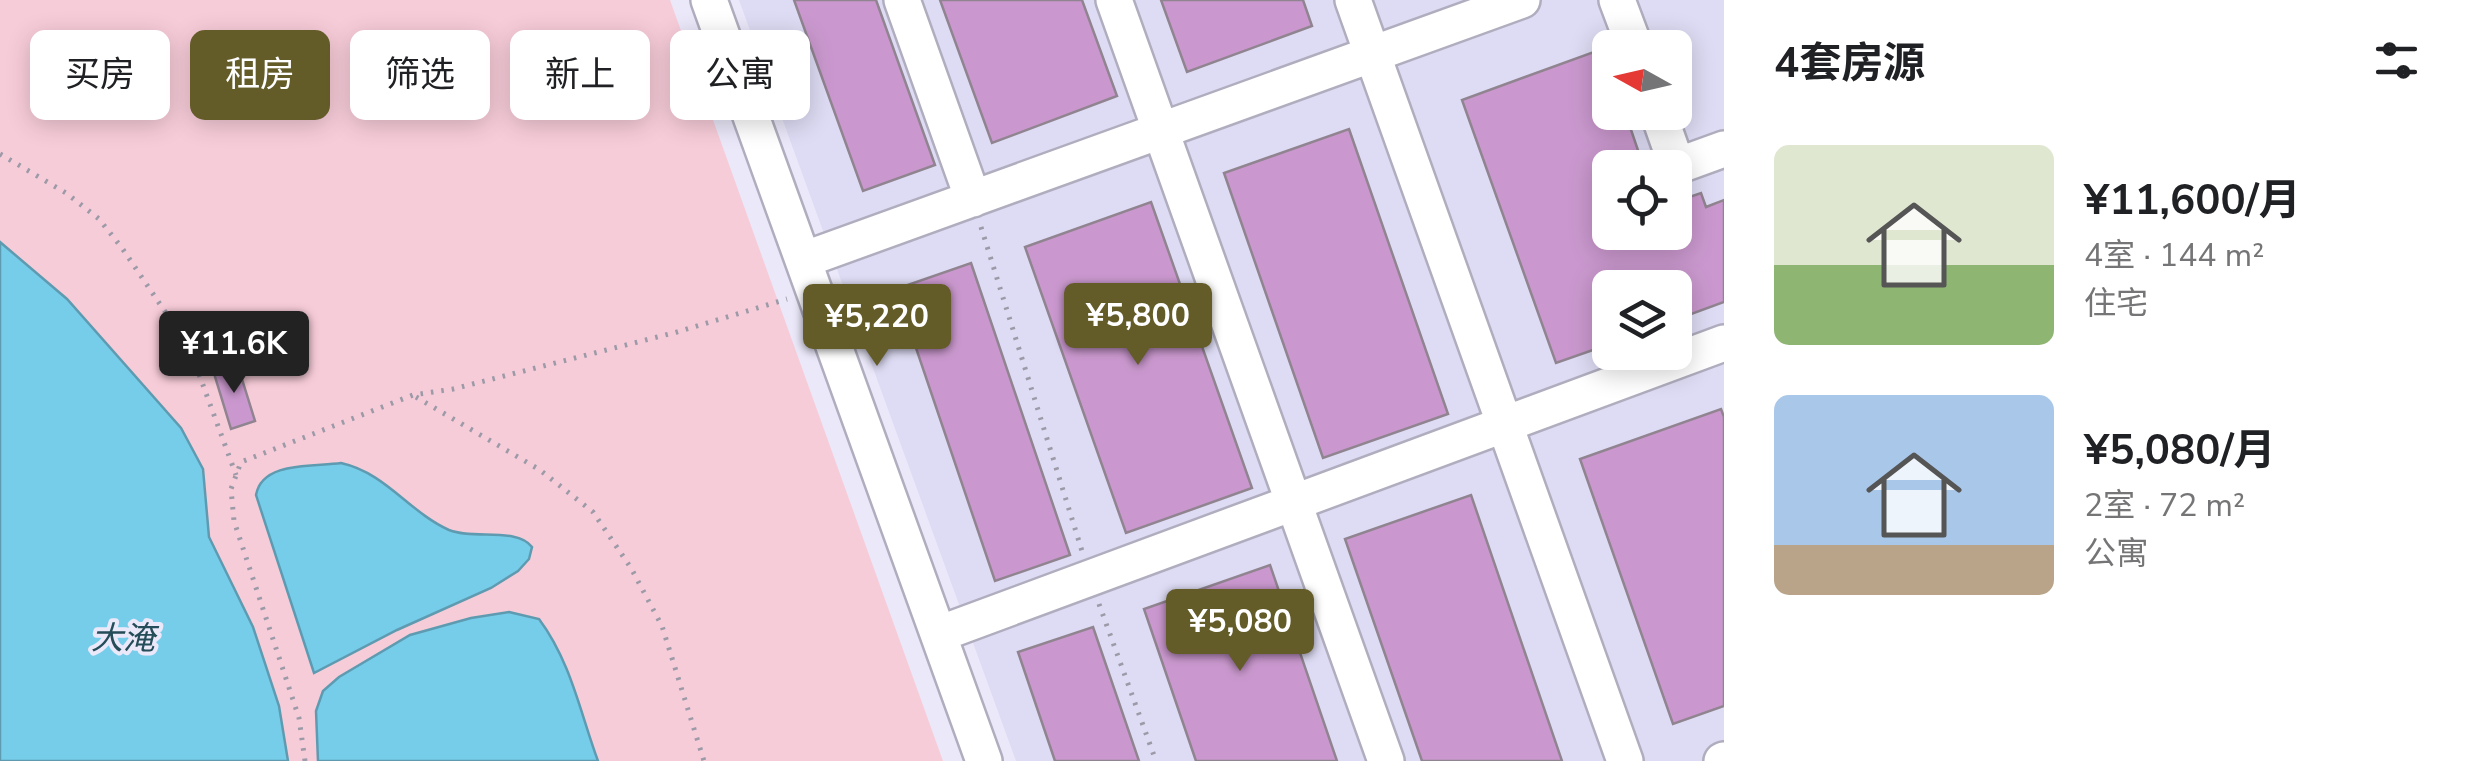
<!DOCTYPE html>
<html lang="zh">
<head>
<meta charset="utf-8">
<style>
  body { margin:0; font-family:"Nunito Sans","Noto Sans SC",sans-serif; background:#f2f2f2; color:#202124; height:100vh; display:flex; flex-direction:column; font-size:38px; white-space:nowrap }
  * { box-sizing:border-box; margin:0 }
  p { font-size:32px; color:#757577 }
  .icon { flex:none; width:55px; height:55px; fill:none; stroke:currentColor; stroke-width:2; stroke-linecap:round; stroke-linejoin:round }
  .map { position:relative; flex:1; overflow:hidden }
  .details { display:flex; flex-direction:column; background:#fff; width:750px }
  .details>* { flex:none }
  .hud { position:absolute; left:30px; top:30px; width:950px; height:90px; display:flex; gap:20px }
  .needle { width:65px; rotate:278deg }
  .buttons { position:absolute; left:1592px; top:30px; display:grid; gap:20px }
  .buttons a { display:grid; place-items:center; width:100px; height:100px; border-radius:15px; background:#fff; box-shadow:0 5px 25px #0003; font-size:50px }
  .price { position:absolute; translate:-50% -85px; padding:0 22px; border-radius:10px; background:#635b28; color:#fff; font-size:32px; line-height:65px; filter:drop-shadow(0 2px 5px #0008) }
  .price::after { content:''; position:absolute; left:50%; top:60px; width:30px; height:22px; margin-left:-15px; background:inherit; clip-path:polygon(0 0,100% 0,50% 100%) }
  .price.current { background:#222; color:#fff }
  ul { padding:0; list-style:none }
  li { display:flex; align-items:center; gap:30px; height:250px; padding:0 50px }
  li span { display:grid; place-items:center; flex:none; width:280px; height:200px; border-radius:15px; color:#555 }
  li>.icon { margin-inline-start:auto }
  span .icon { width:120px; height:120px; fill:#fffc; stroke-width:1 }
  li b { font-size:42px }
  h2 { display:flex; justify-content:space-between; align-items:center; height:120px; padding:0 50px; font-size:42px }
  .chip { padding:0 35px; border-radius:15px; background:#fff; box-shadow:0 5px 25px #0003; font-size:35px; line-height:90px }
  .chip.current { background:#635b28; color:#fff }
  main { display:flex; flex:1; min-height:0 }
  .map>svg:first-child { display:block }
  .built { fill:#dedcf4; fill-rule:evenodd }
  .green { fill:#f7ccd9 }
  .water { fill:#76cdea; stroke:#5e9bb1; stroke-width:2.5 }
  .building { fill:#ca98ce; stroke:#908490; stroke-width:2.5 }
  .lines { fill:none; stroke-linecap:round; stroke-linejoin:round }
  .minor-casing { stroke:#b0aebe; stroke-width:40 }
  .path { stroke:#9c9aa7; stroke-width:5; stroke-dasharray:2.5 8; stroke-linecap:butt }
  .minor { stroke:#fff; stroke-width:35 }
  .labels { text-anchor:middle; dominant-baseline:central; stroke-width:8; stroke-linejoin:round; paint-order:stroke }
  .water-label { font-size:32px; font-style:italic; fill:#254c59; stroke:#eae8f9 }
</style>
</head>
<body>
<main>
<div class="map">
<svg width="1724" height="761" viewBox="0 0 1724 761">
  <rect width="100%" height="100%" fill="#eae8f9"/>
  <!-- built -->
  <path class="built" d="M739 0H1724V761H1016ZM1610 48H1675V112H1610ZM1610 168H1675V232H1610ZM1610 288H1675V352H1610Z"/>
  <!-- green -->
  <path class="green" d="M0 0H670L943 761H0Z"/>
  <!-- water -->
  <path class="water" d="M0 242 67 299 181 428 203 469 209 537 253 627 279 706 288 761H0Z
    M341 463C386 473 409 512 449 530 474 540 517 527 532 547L529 559 518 571 491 588 397 630 314 673 256 495C262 461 313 467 341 463Z
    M509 612 539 619C571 662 580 712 598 761H318L316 711 323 691 339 677 410 635 471 618Z"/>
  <!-- building -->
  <path class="building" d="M794 0H876L935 165 863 191Z
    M940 0H1082L1117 96 992 143Z
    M1161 0H1303L1312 26 1187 72Z
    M1602 49 1610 72V112H1625L1644 168H1610V232H1675V202L1701 193 1706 207 1724 200V302L1675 320V288H1610V344L1556 363 1462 100Z
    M1349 129 1448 414 1323 458 1224 173Z
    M1151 202 1252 488 1126 533 1025 247Z
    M971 263 1070 555 995 581 896 289Z
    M237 363 255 421 231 429 213 370Z
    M1721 409 1724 417V706L1673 724 1580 459Z
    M1471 495 1562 761H1422L1345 539Z
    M1270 565 1337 761H1196L1144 609Z
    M1093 627 1139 761H1055L1018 652Z"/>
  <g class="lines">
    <defs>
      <path id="minor" d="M709 0 984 761
        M902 0 973 199
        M1114 0 1386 761
        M1353 0 1625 761
        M1617 0 1635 48
        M1658 112 1677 166 1724 149
        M803 260 1522 0
        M939 634 1724 343
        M1722 761 1724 760"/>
    </defs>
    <!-- minor casing -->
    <use href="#minor" class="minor-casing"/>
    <!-- path -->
    <path class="path" d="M0 154 66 193 99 219 122 248 189 347 236 475
      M981 227 1082 551
      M416 397 540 470 593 512 631 568 662 626 704 761
      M1099 604 1156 761
      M305 761 299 718 234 521 231 489 241 462 413 395 453 389 677 332 787 299"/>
    <!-- minor -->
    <use href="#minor" class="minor"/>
  </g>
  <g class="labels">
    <!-- water labels -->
    <g class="water-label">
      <text x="123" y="638">大淹</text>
    </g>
  </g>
</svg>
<div class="buttons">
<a><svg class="needle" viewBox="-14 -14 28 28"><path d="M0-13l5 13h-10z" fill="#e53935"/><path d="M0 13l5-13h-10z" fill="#757577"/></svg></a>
<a><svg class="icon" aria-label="locate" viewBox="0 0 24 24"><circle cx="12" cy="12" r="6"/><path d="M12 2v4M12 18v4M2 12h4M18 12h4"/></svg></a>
<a><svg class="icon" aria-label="layers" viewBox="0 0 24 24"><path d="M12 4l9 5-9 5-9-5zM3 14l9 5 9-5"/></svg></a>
</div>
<b class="price" style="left:1138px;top:368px">¥5,800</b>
<b class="price" style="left:877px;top:369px">¥5,220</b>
<b class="price current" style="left:234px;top:396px">¥11.6K</b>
<b class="price" style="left:1240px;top:674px">¥5,080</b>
<div class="hud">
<a class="chip">买房</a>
<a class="chip current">租房</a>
<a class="chip">筛选</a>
<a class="chip">新上</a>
<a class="chip">公寓</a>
</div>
</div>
<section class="details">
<h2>4套房源<svg class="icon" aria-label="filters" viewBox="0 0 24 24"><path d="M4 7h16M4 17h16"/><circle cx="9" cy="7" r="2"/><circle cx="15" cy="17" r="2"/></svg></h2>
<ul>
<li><span style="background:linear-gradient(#dfe7d0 60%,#8fb573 0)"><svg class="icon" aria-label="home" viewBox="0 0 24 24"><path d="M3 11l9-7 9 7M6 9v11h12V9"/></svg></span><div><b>¥11,600/月</b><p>4室 · 144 m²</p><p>住宅</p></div></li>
<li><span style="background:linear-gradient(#a9c7e8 75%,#b9a48a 0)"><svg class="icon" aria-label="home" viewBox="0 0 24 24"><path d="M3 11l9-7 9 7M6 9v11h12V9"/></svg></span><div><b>¥5,080/月</b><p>2室 · 72 m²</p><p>公寓</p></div></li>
</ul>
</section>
</main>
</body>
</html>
